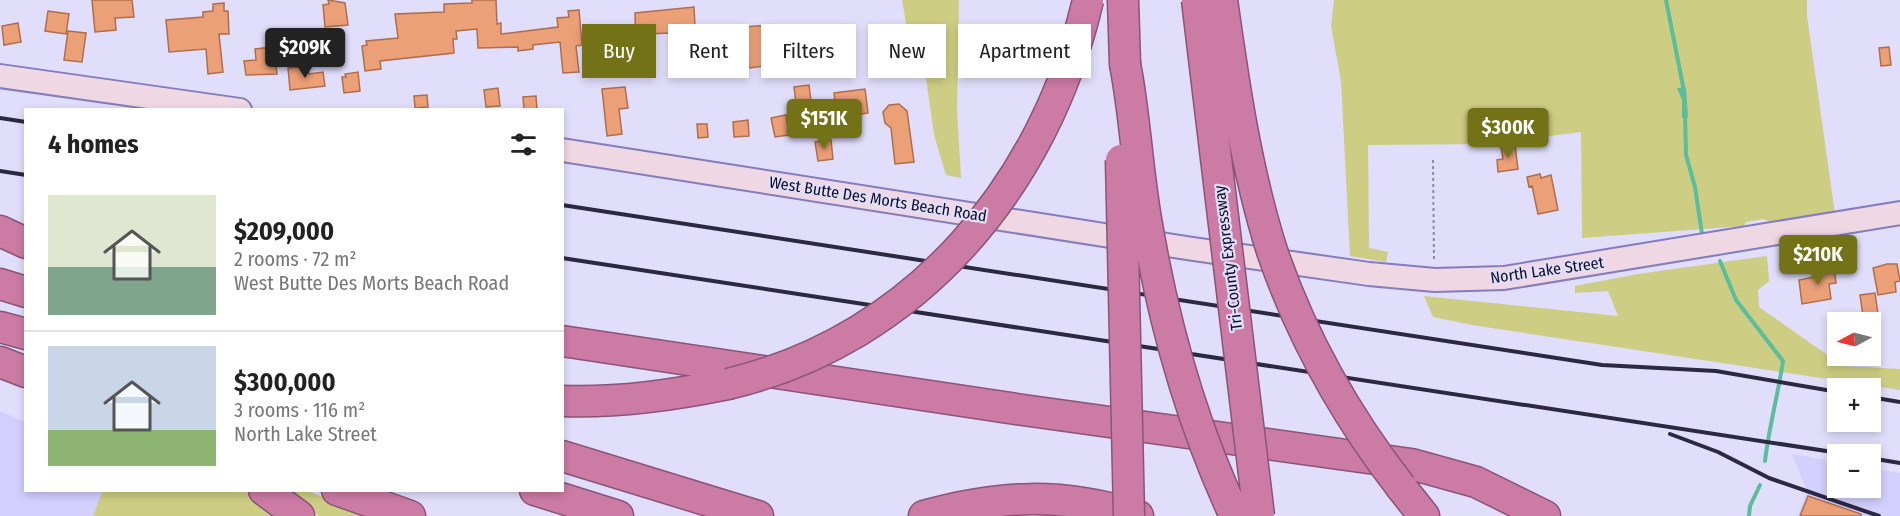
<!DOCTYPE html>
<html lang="en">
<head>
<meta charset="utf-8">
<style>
  body { margin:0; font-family:"Fira Sans Condensed",sans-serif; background:#f2f2f2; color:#222; height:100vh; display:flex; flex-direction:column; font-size:22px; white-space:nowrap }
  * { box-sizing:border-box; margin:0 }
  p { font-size:20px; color:#767676 }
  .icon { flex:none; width:33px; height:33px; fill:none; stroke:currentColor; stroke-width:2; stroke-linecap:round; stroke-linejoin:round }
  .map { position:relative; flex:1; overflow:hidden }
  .side { position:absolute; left:24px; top:108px; width:540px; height:384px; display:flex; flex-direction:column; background:#fff; border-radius:0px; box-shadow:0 3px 9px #0003 }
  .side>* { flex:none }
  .banner { position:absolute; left:582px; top:24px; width:570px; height:54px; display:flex; gap:12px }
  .needle { width:39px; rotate:263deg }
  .fabs { position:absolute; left:1827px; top:312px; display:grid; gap:12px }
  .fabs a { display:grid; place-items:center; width:54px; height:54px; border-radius:0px; background:#fff; box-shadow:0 3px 9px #0003; font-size:30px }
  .price { position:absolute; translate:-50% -51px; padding:0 14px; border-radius:6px; background:#747217; color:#fff; font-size:20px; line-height:39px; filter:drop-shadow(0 2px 3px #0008) }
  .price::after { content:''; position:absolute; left:50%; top:36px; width:18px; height:14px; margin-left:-9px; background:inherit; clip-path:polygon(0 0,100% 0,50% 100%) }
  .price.selected { background:#222; color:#fff }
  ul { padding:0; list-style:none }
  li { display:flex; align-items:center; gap:18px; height:150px; padding:0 24px }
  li+li { border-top:2px solid #e0e0e0 }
  li span { display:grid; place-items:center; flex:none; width:168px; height:120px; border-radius:0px; color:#555 }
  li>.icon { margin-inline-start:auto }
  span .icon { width:72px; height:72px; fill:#fffc; stroke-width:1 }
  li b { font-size:26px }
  h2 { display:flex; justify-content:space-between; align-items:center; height:72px; padding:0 24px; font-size:26px }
  .chip { padding:0 21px; border-radius:0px; background:#fff; box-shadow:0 3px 9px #0003; font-size:21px; line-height:54px }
  .chip.selected { background:#747217; color:#fff }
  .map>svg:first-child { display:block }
  .built { fill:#d3cffe }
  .green { fill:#cdcd83 }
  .water { fill:#5bbd9b }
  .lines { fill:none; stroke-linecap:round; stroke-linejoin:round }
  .stream { stroke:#5bbd9b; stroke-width:4 }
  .building { fill:#eca078; stroke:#af6e4b; stroke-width:1.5 }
  .secondary-casing { stroke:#837cbd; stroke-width:26 }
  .highway-casing { stroke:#8a5478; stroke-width:33 }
  .path { stroke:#8c89a4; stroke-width:2; stroke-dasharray:3 3; stroke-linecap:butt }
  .secondary { stroke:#f0d7e4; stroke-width:22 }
  .highway { stroke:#cc7ba5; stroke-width:30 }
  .rail { stroke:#2c2841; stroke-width:4 }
  .highway-bridge-casing { stroke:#8a5478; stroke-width:33; stroke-linecap:butt }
  .highway-bridge { stroke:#cc7ba5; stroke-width:30 }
  .labels { text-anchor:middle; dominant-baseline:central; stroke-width:4.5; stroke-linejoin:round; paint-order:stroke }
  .street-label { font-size:16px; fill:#0f0b23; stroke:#e0defb }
</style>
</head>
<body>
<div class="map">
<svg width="1900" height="516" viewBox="0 0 1900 516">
  <rect width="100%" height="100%" fill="#e0defb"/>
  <!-- built -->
  <path class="built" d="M0 411 25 422 26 490 103 491 93 516H0Z
    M1792 454 1837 462 1838 488H1870L1871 468 1900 473V516H1798L1807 491Z"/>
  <!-- green -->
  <path class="green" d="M902 0H959L957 110 961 178 946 175 934 135 924 64 909 41Z
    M1334 0H1807V16L1835 214 1773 224 1764 219 1746 222 1744 226 1582 238 1581 132 1486 144 1368 145 1369 248 1388 252 1386 262 1350 256 1341 81 1331 26Z
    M1767 256 1769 281 1758 290 1759 307 1843 366 1900 369V390L1472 325 1433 317 1424 296 1618 316 1608 291 1575 293V286L1638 274Z
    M103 490 244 491 282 516H93Z
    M285 491H307L376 516H319Z"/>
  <!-- water -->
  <path class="water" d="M1686 87 1688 117 1682 118V100L1677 88Z"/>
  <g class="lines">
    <!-- stream -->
    <path class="stream" d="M1666 0 1684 91
      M1685 113 1686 155 1695 187 1702 234
      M1720 261 1736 300 1783 361C1778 395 1769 427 1765 461
      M1749 516 1750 506 1760 485"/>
  </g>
  <!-- building -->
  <path class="building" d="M92 0H132L134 17 115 18 116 30 95 32Z
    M328 0 345 3 348 25 325 27 323 5 329 4Z
    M472 0H496L497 24 501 23V34L558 27 557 18 569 17 568 11 579 10 582 45 576 46 579 72 563 73 560 42 533 45V49L518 51V47L478 48 477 29 456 31 457 39H453L454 53 380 61 381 69 365 71 362 46 367 45 366 41 398 38 395 14 444 12V4L472 3Z
    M224 3V11H228L229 34H219L223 72 208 74 206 49 169 52 166 20 203 17V12L213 11V4Z
    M694 7 695 27 686 28 688 60 671 61 669 33 648 34 650 55 636 56 635 13Z
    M48 11 69 14 66 34 45 31Z
    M18 23 21 42 4 45 2 26Z
    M771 25 774 50 762 51 764 66 749 68 747 50 714 51V35L745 34 744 27Z
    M68 31 86 33 82 62 64 60Z
    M273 47 277 74 246 75 244 61 256 60 255 49Z
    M1889 47 1891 65 1881 66 1879 48Z
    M308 66 309 74 323 72 325 86 290 90 288 68Z
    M358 72 360 91 344 93 342 77H346L345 74Z
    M809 85 813 117 793 120 791 103H796L794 87Z
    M625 87 628 108 619 109 622 134 607 136 602 89Z
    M498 88 500 106 486 107 484 90Z
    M865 89 868 113 850 116 849 109 836 111 834 93Z
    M427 95 428 107 415 108 414 96Z
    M536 96 537 110H524L523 97Z
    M899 104 907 111 914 162 895 164 891 128 885 123 883 112 889 105Z
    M786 115 789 135 775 137 771 118Z
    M748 120 749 136 734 137 733 122Z
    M697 124H707L708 137 698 138Z
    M831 140 833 159 818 161 815 142Z
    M1515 145 1518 169 1498 172 1497 160 1503 159 1501 147Z
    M1540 174 1541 178 1551 175 1558 210 1538 214 1532 186 1529 187 1527 177Z
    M1887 264H1897L1900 281 1895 282 1896 292 1878 295 1873 268Z
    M1834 267 1836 283 1829 284 1831 299 1802 304 1799 280 1814 277 1812 269Z
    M1875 293 1878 314 1863 316 1860 295Z
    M1808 496 1861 514V516H1800Z"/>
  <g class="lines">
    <defs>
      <path id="secondary" d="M0 76 240 110
        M562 150 1193 249 1369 274 1435 280 1504 278 1900 213"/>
      <path id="highway" d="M1123 0 1125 64
        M0 231 26 243
        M0 284 26 292
        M0 327 26 334
        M562 341 1023 410 1411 464 1476 482 1545 516
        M0 362 26 372
        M562 401C619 403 673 395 728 384
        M562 456 758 516
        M1401 487 1424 516
        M264 490 299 516
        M337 490 410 516
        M535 490 618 516
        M924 516C999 495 1062 492 1138 516"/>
    </defs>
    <!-- secondary casing -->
    <use href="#secondary" class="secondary-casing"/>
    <!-- highway casing -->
    <use href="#highway" class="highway-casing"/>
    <!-- path -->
    <path class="path" d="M1433 160 1434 262"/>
    <!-- secondary -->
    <use href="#secondary" class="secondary"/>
    <!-- highway -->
    <use href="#highway" class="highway"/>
    <!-- rail -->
    <path class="rail" d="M0 118 26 122
      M0 171 26 175
      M562 205 1602 365 1716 371 1838 392
      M562 258 1846 454
      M1870 397 1900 402
      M1670 434 1718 452 1769 478 1879 516
      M1870 458 1900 463"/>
    <defs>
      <path id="highway-bridge" d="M1197 0 1259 516
        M1222 0C1234 85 1246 169 1272 251 1301 336 1346 416 1401 487
        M1125 64C1135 115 1137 167 1146 219 1163 321 1191 422 1235 516
        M1121 160 1129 516
        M728 384C917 339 1045 185 1088 0"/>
    </defs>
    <!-- highway-bridge casing -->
    <use href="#highway-bridge" class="highway-bridge-casing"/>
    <!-- highway-bridge -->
    <use href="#highway-bridge" class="highway-bridge"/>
  </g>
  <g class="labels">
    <!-- street labels -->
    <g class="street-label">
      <text transform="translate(878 199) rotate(9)">West Butte Des Morts Beach Road</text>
      <text transform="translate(1228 258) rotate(-97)">Tri-County Expressway</text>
      <text transform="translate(1547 270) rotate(-8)">North Lake Street</text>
    </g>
  </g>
</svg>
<div class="fabs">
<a><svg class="needle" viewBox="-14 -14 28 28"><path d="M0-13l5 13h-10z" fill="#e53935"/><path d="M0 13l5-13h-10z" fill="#767676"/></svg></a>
<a>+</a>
<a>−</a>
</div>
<b class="price selected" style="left:305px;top:79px">$209K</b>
<b class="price" style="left:824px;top:150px">$151K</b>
<b class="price" style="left:1508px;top:159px">$300K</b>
<b class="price" style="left:1818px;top:286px">$210K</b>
<div class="banner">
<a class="chip selected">Buy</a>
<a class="chip">Rent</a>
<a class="chip">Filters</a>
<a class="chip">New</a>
<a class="chip">Apartment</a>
</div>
<section class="side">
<h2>4 homes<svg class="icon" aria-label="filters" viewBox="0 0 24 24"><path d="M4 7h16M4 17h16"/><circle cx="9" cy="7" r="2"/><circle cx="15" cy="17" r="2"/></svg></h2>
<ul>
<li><span style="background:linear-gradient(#dfe7d0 60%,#7fa58c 0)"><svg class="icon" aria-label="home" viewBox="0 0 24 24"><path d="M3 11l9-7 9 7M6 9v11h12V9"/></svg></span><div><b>$209,000</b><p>2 rooms · 72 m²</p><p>West Butte Des Morts Beach Road</p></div></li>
<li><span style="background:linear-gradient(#c9d6e8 70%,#8fb573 0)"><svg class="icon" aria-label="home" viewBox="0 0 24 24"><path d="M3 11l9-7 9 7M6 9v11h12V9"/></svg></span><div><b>$300,000</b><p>3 rooms · 116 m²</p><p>North Lake Street</p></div></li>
</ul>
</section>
</div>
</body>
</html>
